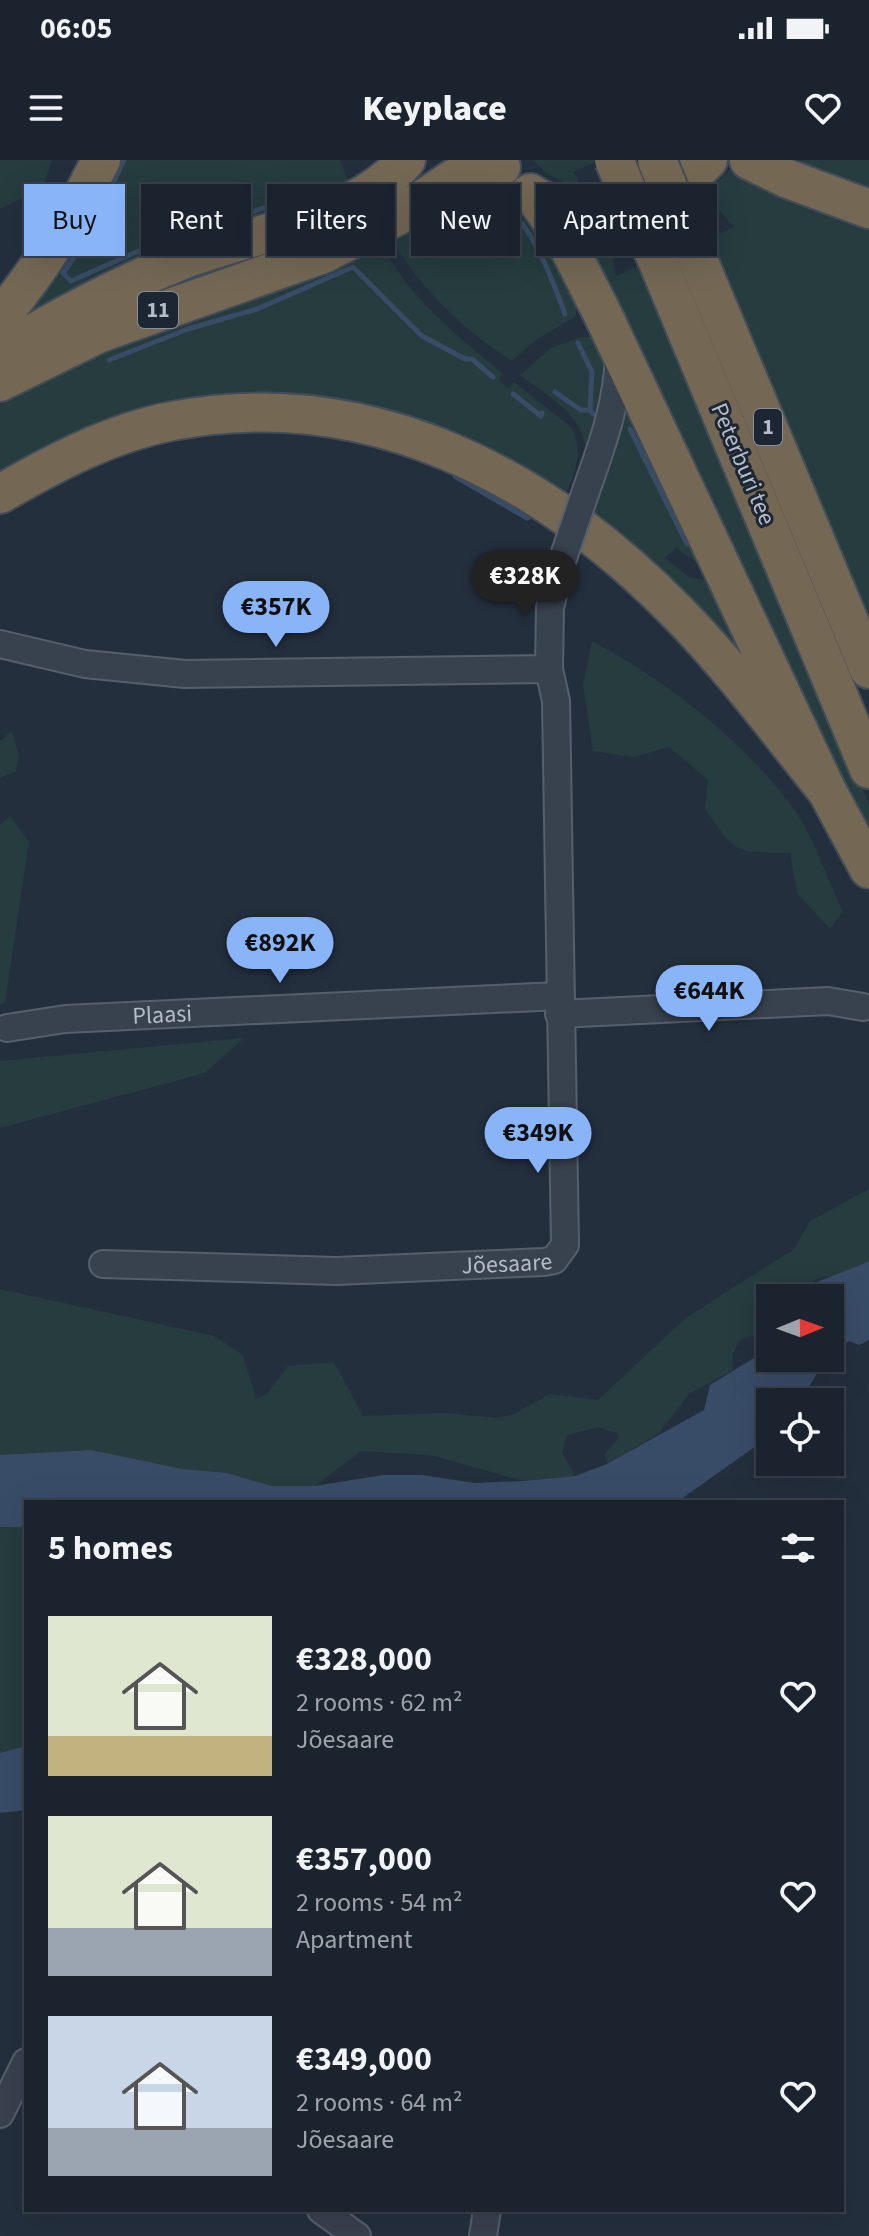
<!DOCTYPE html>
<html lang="en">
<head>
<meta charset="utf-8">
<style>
  body { margin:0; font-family:"Source Sans 3",sans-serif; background:#242b36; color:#f1f3f6; height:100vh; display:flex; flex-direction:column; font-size:30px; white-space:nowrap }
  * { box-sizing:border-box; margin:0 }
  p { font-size:26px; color:#a0a4aa }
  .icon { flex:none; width:44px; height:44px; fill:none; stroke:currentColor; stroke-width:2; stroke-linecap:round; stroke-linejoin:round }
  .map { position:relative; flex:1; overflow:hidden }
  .side { position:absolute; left:24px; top:1340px; width:820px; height:712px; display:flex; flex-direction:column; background:#1b232e; border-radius:0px; box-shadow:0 8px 32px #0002,0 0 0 2px #39404a }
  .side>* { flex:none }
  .guide { position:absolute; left:24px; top:24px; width:822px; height:72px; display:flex; gap:16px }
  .needle { width:52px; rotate:89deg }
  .tools { position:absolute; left:756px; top:1124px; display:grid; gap:16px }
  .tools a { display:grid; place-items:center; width:88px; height:88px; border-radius:0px; background:#1b232e; box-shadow:0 8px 32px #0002,0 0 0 2px #39404a; font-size:40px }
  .price { position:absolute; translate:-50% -68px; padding:0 18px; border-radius:28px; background:#8ab4f8; color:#111; font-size:26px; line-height:52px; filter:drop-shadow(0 2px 4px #0008) }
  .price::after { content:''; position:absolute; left:50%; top:48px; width:24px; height:18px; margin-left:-12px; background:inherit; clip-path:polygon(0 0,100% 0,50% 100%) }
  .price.active { background:#222; color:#fff }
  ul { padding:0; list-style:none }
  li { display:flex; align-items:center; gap:24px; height:200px; padding:0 24px }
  li span { display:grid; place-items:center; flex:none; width:224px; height:160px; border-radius:0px; color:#555 }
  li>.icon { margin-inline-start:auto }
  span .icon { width:96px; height:96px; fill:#fffc; stroke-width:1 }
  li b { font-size:34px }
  h2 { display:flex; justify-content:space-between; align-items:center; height:96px; padding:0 24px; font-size:34px }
  .pill { padding:0 28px; border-radius:0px; background:#1b232e; box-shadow:0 8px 32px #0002,0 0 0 2px #39404a; font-size:28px; line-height:72px }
  .pill.active { background:#8ab4f8; color:#111 }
  .status { display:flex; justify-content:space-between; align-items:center; height:56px; padding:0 40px; background:#1b232e; direction:ltr }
  .status svg { height:22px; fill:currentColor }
  header { display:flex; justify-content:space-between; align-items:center; height:104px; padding:0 24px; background:#1b232e; font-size:36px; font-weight:800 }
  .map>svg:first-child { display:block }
  .green { fill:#263c3f }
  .water { fill:#394c67 }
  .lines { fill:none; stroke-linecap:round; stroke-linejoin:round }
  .stream { stroke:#394c67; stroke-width:5 }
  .minor-casing { stroke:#565f6c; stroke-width:30 }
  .highway-casing { stroke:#434c59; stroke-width:42 }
  .minor { stroke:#38414e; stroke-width:26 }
  .highway { stroke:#746855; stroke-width:38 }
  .minor-bridge-casing { stroke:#565f6c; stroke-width:30; stroke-linecap:butt }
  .highway-bridge-casing { stroke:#434c59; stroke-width:42; stroke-linecap:butt }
  .minor-bridge { stroke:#38414e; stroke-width:26 }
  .highway-bridge { stroke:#746855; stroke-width:38 }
  .labels { text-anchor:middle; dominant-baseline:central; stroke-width:6; stroke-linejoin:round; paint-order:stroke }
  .shield { fill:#1d2633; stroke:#878f9c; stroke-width:2 }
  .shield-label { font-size:22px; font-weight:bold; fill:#b4bcc9 }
  .street-label { font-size:24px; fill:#b4bcc9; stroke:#1d2633 }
</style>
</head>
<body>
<div class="status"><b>06:05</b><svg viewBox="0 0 49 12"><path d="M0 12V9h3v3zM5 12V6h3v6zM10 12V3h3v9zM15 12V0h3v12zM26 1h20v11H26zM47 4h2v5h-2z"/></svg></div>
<header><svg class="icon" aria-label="menu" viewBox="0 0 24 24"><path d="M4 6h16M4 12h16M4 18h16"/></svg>Keyplace<svg class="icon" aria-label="heart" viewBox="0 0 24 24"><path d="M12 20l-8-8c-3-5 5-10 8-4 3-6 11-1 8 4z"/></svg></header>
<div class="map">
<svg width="869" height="2076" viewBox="0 0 869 2076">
  <rect width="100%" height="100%" fill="#242f3e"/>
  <!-- green -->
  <path class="green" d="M0 0H52L43 27 0 49Z
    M112 0H340L351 28 0 171Z
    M533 0H600L573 12 579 20 575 28 546 13Z
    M771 0H869V37Z
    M735 4 869 61V468L706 79 734 67 719 50 697 52 694 45Z
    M491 25C501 26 512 31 519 39 539 60 585 129 575 157L537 179 512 201C460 168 420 127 388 75L471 28Z
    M575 64 626 68 630 80C617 88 608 101 617 116L644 103 869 644V677Z
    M379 80C409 138 453 172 502 213L499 220 508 228 514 222 571 267C586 293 572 318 562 344L318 243 0 320V244L6 240 78 199Z
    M580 177H590C623 208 598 267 587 303 587 255 555 242 520 215L551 188Z
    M624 238 707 398 696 402 676 388 665 398 689 417 711 421 788 566 586 363Z
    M592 481C666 520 747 583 796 652 812 675 830 724 843 752L830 769 797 733 790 693C733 691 739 697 705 649L708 620 669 587 634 597 593 591 583 525Z
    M12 571 19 596 16 611 0 618V581Z
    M10 656 29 682 5 842 0 845V665Z
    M244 878 205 913 0 968V901Z
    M869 1029V1101L841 1114 816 1119 792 1138H770V1170L740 1180 733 1193 732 1211 690 1233 659 1273 608 1304 604 1295 619 1278 617 1273 599 1267 567 1275 562 1293 575 1316 524 1321 430 1295 361 1291 315 1326H272L227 1313 182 1310 91 1290 0 1295V1129L214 1176 243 1195 256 1239 267 1234 288 1206 334 1202 363 1256 446 1253 496 1258 514 1254 550 1234 598 1240 687 1157 794 1089 810 1061Z
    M0 1367H26V1586L0 1593Z"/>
  <!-- water -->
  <path class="water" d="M452 311 463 313 532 358 527 361 453 318Z
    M869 1101V1180L859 1185 849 1181 830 1194V1138L792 1137C817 1118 840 1115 869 1101Z
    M770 1188V1198H826L800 1242H770V1276L677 1342H26V1367H0V1295L91 1290 182 1309 227 1313 272 1326H315L383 1315H422L475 1323 524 1321 575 1316 607 1304 704 1250 710 1225Z
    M26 1586V1650L0 1653V1593Z"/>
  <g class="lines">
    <!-- stream -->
    <path class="stream" d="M124 0 84 84 63 113 71 121 161 81 317 31
      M422 63 428 67C442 60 457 45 472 41 522 26 552 120 565 154
      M578 183 592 212 590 250 593 254
      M109 200 188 169 257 149 353 107 422 176 465 199H472L493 217
      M555 232 581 250H590
      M513 234 541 256 542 253
      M630 269 687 384"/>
    <defs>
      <g id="minor">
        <path d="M587 328C603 283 618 241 619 193"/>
        <path d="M0 484 85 504 185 514 549 509"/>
        <path d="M559 854 828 841 863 847"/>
        <path id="s1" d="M7 868 65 859 559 836"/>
        <path id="s2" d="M103 1104 336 1111 544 1102 554 1100 565 1085 556 541 549 509 550 448 558 413"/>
        <path d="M0 1954 26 1902"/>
        <path d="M321 2050 357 2076"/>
        <path d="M483 2076 487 2050"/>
      </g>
      <path id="highway" d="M749 0 788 19 869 49
        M530 33C590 71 663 49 708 0
        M534 36 565 80 603 155 827 631 869 709
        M692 85 869 509
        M657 100 869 609
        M0 158C41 108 73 58 101 0
        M0 193C58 158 117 126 180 101 248 74 358 59 406 0
        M0 222 100 173 323 94 399 55 453 19 481 7H501
        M0 334C54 303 110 273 172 261 369 223 545 316 680 455 733 509 779 572 827 631"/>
    </defs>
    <!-- minor casing -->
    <use href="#minor" class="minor-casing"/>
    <!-- highway casing -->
    <use href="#highway" class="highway-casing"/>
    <!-- minor -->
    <use href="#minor" class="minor"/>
    <!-- highway -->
    <use href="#highway" class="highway"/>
    <defs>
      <path id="minor-bridge" d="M558 413 587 328"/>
      <path id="highway-bridge" d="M614 0 657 100
        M657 0 692 85"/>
    </defs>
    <!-- minor-bridge casing -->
    <use href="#minor-bridge" class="minor-bridge-casing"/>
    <!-- highway-bridge casing -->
    <use href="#highway-bridge" class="highway-bridge-casing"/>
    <!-- minor-bridge -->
    <use href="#minor-bridge" class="minor-bridge"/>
    <!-- highway-bridge -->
    <use href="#highway-bridge" class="highway-bridge"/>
  </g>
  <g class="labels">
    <!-- shield labels -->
    <g class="shield">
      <rect x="138" y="132" width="40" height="36" rx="6"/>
      <rect x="754" y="249" width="28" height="36" rx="6"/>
    </g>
    <g class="shield-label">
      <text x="158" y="150">11</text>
      <text x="768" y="267">1</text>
    </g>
    <!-- street labels -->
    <g class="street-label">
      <text transform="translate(743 304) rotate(67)">Peterburi tee</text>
      <text stroke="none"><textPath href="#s1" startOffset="156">Plaasi</textPath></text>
      <text stroke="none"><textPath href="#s2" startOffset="404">Jõesaare</textPath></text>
    </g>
  </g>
</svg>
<div class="tools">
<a><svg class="needle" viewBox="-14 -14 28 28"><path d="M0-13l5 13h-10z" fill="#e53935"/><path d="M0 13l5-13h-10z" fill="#a0a4aa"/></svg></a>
<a><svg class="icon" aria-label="locate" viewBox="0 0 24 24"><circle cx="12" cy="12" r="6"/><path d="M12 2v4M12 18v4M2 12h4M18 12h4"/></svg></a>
</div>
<b class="price active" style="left:525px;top:458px">€328K</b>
<b class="price" style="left:276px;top:489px">€357K</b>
<b class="price" style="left:280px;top:825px">€892K</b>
<b class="price" style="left:709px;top:873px">€644K</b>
<b class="price" style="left:538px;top:1015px">€349K</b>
<div class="guide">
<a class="pill active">Buy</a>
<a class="pill">Rent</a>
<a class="pill">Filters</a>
<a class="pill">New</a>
<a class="pill">Apartment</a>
</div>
<section class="side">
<h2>5 homes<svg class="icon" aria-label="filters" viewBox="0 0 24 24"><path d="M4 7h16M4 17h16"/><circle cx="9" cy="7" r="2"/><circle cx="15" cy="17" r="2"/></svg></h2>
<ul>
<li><span style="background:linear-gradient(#dfe7d0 75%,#c2b280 0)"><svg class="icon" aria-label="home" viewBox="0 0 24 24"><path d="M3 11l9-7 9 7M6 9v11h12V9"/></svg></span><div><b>€328,000</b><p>2 rooms · 62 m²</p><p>Jõesaare</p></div><svg class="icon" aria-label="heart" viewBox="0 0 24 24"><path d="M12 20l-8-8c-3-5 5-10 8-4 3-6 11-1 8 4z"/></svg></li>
<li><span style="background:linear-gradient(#dfe7d0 70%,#9aa5b1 0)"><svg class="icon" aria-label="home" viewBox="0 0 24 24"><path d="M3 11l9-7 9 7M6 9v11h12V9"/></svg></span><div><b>€357,000</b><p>2 rooms · 54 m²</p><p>Apartment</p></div><svg class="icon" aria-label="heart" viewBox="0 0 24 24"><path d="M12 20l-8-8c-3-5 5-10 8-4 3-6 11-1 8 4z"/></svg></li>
<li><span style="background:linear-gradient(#c9d6e8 70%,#9aa5b1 0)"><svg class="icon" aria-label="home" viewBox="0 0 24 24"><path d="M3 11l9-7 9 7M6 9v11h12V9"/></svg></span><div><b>€349,000</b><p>2 rooms · 64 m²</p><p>Jõesaare</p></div><svg class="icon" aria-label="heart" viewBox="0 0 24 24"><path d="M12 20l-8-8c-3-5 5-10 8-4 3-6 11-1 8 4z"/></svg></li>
</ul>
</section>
</div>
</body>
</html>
